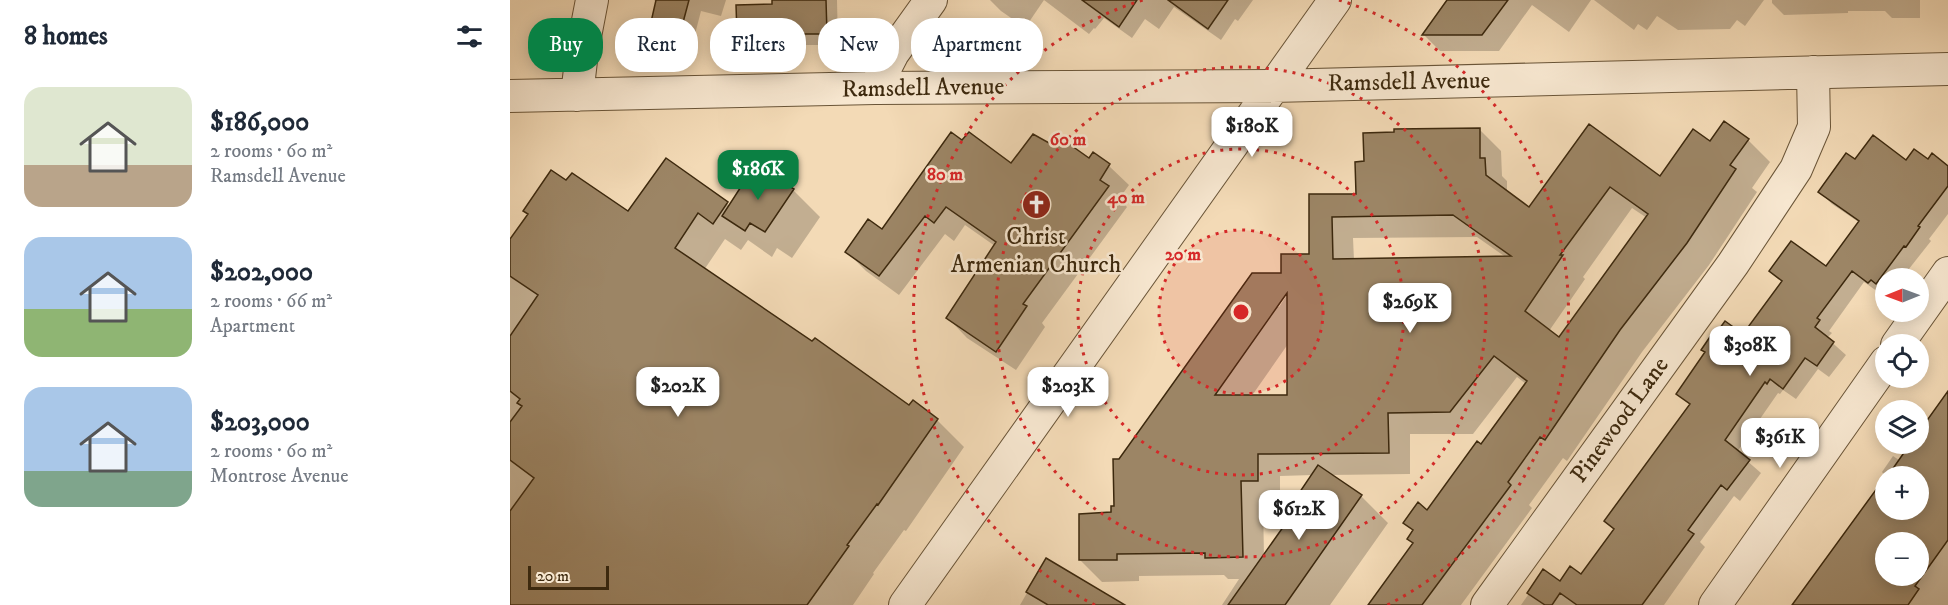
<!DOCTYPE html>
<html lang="en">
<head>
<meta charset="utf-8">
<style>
  body { margin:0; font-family:"IM FELL DW Pica",serif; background:#f2f2f3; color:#1f2937; height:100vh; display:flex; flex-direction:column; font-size:22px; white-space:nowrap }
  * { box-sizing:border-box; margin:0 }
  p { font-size:20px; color:#747a83 }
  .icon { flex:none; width:33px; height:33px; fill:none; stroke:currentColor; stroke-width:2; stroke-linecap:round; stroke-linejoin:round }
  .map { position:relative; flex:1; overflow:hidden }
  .side { display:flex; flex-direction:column; background:#fff; width:510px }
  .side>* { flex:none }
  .hud { position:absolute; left:18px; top:18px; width:570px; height:54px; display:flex; gap:12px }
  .needle { width:39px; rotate:269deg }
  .buttons { position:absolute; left:1365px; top:268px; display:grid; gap:12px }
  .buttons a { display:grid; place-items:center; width:54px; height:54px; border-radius:50%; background:#fff; box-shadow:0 3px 15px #0003; font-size:30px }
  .scale { position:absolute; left:18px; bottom:15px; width:81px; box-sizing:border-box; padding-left:6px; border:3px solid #3d290e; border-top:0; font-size:16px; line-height:21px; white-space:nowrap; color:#3d290e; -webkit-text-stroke:4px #f7e7d0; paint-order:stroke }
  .price { position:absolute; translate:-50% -51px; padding:0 14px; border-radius:12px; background:#fff; color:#222; font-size:20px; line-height:39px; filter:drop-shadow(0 2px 3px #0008) }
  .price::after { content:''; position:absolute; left:50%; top:36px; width:18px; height:14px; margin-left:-9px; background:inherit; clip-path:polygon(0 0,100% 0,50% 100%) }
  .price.on { background:#0b8043; color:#fff }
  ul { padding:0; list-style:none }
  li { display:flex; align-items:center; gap:18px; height:150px; padding:0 24px }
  li span { display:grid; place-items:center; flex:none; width:168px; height:120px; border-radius:18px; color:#555 }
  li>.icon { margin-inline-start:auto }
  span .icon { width:72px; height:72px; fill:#fffc; stroke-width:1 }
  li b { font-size:26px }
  h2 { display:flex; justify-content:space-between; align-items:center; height:72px; padding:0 24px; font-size:26px }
  .pill { padding:0 21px; border-radius:24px; background:#fff; box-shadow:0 3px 15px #0003; font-size:21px; line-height:54px }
  .pill.on { background:#0b8043; color:#fff }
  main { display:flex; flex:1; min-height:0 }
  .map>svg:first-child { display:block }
  .shadow { fill:#0003; fill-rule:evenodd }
  .building { fill:#9c8565; stroke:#3d290e; stroke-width:1.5; fill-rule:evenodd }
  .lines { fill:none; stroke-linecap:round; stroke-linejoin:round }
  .minor-casing { stroke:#6a5538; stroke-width:34 }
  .minor { stroke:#f7e7d0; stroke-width:32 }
  .ring { fill:none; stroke:#d62828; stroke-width:3; stroke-dasharray:3 6 }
  .labels { text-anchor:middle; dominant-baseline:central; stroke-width:5; stroke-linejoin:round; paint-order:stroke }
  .street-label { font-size:24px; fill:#3d290e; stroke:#f7e7d0 }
  .poi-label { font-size:24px; fill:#3d290e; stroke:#f7e7d0 }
  .centre { fill:#d62828; stroke:#f7e7d0; stroke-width:3 }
  .ring-label { font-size:18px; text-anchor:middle; font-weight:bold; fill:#d62828; stroke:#f7e7d0; stroke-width:5; stroke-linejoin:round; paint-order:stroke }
</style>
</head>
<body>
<main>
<section class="side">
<h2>8 homes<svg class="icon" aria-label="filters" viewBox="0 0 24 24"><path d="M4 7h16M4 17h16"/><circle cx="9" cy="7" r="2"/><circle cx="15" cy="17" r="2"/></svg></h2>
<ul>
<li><span style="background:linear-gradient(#dfe7d0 65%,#b9a48a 0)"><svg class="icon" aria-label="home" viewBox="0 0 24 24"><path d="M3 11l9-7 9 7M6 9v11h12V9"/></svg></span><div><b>$186,000</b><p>2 rooms · 60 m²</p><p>Ramsdell Avenue</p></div></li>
<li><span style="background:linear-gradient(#a9c7e8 60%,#8fb573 0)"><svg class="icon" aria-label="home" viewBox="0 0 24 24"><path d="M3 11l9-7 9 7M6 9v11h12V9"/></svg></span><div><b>$202,000</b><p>2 rooms · 66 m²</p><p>Apartment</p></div></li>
<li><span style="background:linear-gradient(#a9c7e8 70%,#7fa58c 0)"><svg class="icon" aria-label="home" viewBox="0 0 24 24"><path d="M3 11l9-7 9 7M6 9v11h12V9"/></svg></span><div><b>$203,000</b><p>2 rooms · 60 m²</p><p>Montrose Avenue</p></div></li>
</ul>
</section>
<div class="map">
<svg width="1438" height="605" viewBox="0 0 1438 605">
  <rect width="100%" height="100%" fill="#f3dab6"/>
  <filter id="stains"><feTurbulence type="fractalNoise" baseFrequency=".00333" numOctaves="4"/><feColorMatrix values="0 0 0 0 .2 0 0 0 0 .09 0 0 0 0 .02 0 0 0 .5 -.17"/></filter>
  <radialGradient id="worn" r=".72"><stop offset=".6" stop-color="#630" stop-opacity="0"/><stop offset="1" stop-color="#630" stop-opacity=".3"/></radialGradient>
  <!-- shadow -->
  <path class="shadow" d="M144 0H216L211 16 191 11 183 42 155 34 142 22 147 3Z
    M264 0H327L328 45H241L228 33 264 6Z
    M480 0H743L728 21 725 19 711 40 664 7 649 29 635 19 622 38 594 18 585 29 584 28 579 34 534 0 519 22 514 18 510 24 491 11Z
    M939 0H1081L1059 32 1022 5 989 51H930L914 35Z
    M1084 0H1254L1235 26 1227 20 1220 29 1168 30 1147 16 1137 30 1128 24 1124 30Z
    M1262 0H1410V18H1382L1375 11H1338V13L1274 15 1262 3Z
    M1215 123 1238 140 1260 162 1242 188 1247 192 1199 265 1132 352 1057 461 1053 458 1019 505 1022 508 951 605H860L904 544V531L895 522 918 512 972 446 1016 384 1007 377 963 434H900V474L820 475 851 496 878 523 820 605H712L729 579H718L714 575 629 576V581L592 582 570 560 606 507 610 460 773 275 801 255V196L848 195 969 129 991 151 992 176 997 181V193L1019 209 1079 127 1150 178 1200 143ZM1122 208 1137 218 1050 339 1039 331 1075 279 1073 277ZM967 237 997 258 844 260 843 238ZM774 295H777L769 307 766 306ZM778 344 779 397H741ZM803 475 789 506 754 557 753 503H770V476Z
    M453 142 501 165 539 144 579 160 583 154 599 166 619 185 609 199 617 207 532 323 535 327 506 370 457 338 438 318 485 246 455 225 444 241 435 234 389 295 356 271 337 252 372 231Z
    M1422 156 1438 167V214L1419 239 1421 241 1391 279H1376V292L1374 291 1371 294 1354 282 1319 331 1322 333 1317 338 1336 355 1319 377 1308 369 1286 399 1273 390 1270 394 1268 393 1227 452 1251 473 1230 501 1224 496 1190 542 1195 547 1154 605H1011L1034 572 1050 583 1072 576 1105 530 1096 521 1181 406 1168 394 1234 336 1273 283 1261 271 1317 268 1350 223 1322 204 1310 192 1345 161 1396 163 1418 161Z
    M156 160 220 206 283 190 310 217 282 258 267 248 262 257 238 240 231 250 215 239 194 270 399 407 427 420 454 447 396 531 394 530 363 573 364 574 343 605H0V249L57 182 118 213Z
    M1438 395V605H1284L1376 510H1408V477H1376L1372 472 1383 456 1389 460 1402 444H1408V435ZM1376 543H1408V576H1376Z
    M536 560 612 605H510Z"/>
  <!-- building -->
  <path class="building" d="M146 0H179L171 30 141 22Z
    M262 0H316L317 34H227L226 5 262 4Z
    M572 0H627L609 27Z
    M658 0H718L698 29Z
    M937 0H998L972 35H912Z
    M1214 121 1239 139 1220 165 1226 169 1177 243 1110 330 1035 440 1030 437 998 482 1001 485 912 605H858L903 543 897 539 903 530 893 523 908 502 917 510 967 441 971 444 1017 381 984 356 940 412 878 413 879 453 748 454V481H731L733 557 695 558V553L607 554V560H569V514L601 512V506H604L603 459H609L742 273H771V254H799V194H846L845 162 854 161 853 133 884 132V129L970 128V158H975L976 175 1019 207 1079 124 1150 176 1183 129 1200 141ZM1100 187 1138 214 1049 337 1015 311 1053 255H1050ZM943 215 1001 256 823 259 822 217ZM777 293V395H705L772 300Z
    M441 132 452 140 459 132 501 163 523 134 539 143 545 134 579 158 583 152 600 164 590 180 599 186 513 304 517 306 486 352 436 318 486 242 436 207 424 223 415 216 369 276 335 252 358 219 372 229Z
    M1363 135 1396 160 1404 149 1418 159 1422 153 1438 166V186L1408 226 1410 227 1396 247 1394 246 1366 284 1361 280 1358 283 1342 271 1307 318 1310 320 1305 327 1324 342 1307 366 1295 358 1273 389 1260 379 1257 384 1255 382 1215 440 1240 460 1217 490 1211 485 1178 530 1184 534 1132 605H1067L1050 593 1042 605H1035L1017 593 1033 569 1050 581 1060 566 1071 574 1104 529 1094 521 1180 404 1166 394 1195 352 1191 350 1204 331 1207 332 1215 321 1233 334 1272 281 1259 271 1281 241 1316 266 1349 221 1308 192 1336 153 1345 159Z
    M156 158 218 202 203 224 188 213 165 248 302 341 305 338 399 405 403 400 428 419 368 505 367 504 337 545 339 546 297 605H0V511L24 478 0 460V422L12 406 7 403 10 399 0 391V336L28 295 0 276V239L18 214 13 211 41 170 56 180 62 173 118 211Z
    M245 165 284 189 255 232 240 223 235 231 212 216Z
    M1438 391V540L1405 586 1409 589 1398 605H1282L1376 476V510H1408V477H1377L1400 444H1408V433ZM1376 543H1408V576H1376Z
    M808 465 852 495 775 605H718L788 506 783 502Z
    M536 558 615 605H538L516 592Z"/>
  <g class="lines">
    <defs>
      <path id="minor" d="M365 88 383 53 421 0
        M67 95 72 52 82 0
        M0 96 365 88 763 86 1438 69
        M1387 345 1438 273
        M395 605 825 0
        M977 605 1223 264 1286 169 1304 127 1303 72
        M1205 605 1376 362"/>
    </defs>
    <!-- minor casing -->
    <use href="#minor" class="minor-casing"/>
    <!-- minor -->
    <use href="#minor" class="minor"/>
  </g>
  <!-- distance rings -->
  <circle cx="731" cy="312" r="82" fill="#d62828" fill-opacity=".12"/>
  <g class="ring">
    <circle cx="731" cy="312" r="82"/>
    <circle cx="731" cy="312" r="163"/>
    <circle cx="731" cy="312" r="245"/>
    <path d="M585 605A327 327 0 0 1 633 0M829 0A327 327 0 0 1 877 605"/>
  </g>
  <!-- icons -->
  <defs>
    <symbol id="church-disc" viewBox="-11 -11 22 22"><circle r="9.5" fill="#8f2418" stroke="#f7e7d0"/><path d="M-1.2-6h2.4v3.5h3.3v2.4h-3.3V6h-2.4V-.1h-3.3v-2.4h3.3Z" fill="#fff"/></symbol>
  </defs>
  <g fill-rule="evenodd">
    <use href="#church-disc" x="510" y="188" width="33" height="33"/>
  </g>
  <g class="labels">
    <!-- street labels -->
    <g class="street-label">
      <text transform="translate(899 82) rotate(-1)">Ramsdell Avenue</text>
      <text transform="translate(413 88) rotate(-1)">Ramsdell Avenue</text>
      <text transform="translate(1110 420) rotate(-54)">Pinewood Lane</text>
    </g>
    <!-- poi labels -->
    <g class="poi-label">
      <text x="526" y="237">Christ<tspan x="526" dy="28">Armenian Church</tspan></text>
    </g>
  </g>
  <circle cx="731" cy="312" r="9" class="centre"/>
  <g class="ring-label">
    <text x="558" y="145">60 m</text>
    <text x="435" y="180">80 m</text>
    <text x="616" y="203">40 m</text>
    <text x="673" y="260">20 m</text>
  </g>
  <rect width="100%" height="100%" filter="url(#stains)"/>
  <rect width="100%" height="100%" fill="url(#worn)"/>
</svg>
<div class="buttons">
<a><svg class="needle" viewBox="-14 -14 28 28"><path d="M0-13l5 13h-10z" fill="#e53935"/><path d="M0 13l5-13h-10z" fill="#747a83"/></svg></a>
<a><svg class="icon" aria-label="locate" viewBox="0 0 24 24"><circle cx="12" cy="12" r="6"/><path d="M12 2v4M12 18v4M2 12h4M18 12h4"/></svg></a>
<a><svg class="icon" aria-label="layers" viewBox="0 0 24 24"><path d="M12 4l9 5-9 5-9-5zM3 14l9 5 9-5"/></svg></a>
<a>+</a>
<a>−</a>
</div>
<div class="scale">20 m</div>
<b class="price" style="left:742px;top:158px">$180K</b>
<b class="price on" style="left:248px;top:201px">$186K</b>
<b class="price" style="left:900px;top:334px">$269K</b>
<b class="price" style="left:1240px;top:377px">$308K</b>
<b class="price" style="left:168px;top:418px">$202K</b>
<b class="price" style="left:558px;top:418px">$203K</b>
<b class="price" style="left:1270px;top:469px">$361K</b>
<b class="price" style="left:789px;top:541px">$612K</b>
<div class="hud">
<a class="pill on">Buy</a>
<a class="pill">Rent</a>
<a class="pill">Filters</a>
<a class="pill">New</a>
<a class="pill">Apartment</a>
</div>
</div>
</main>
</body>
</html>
